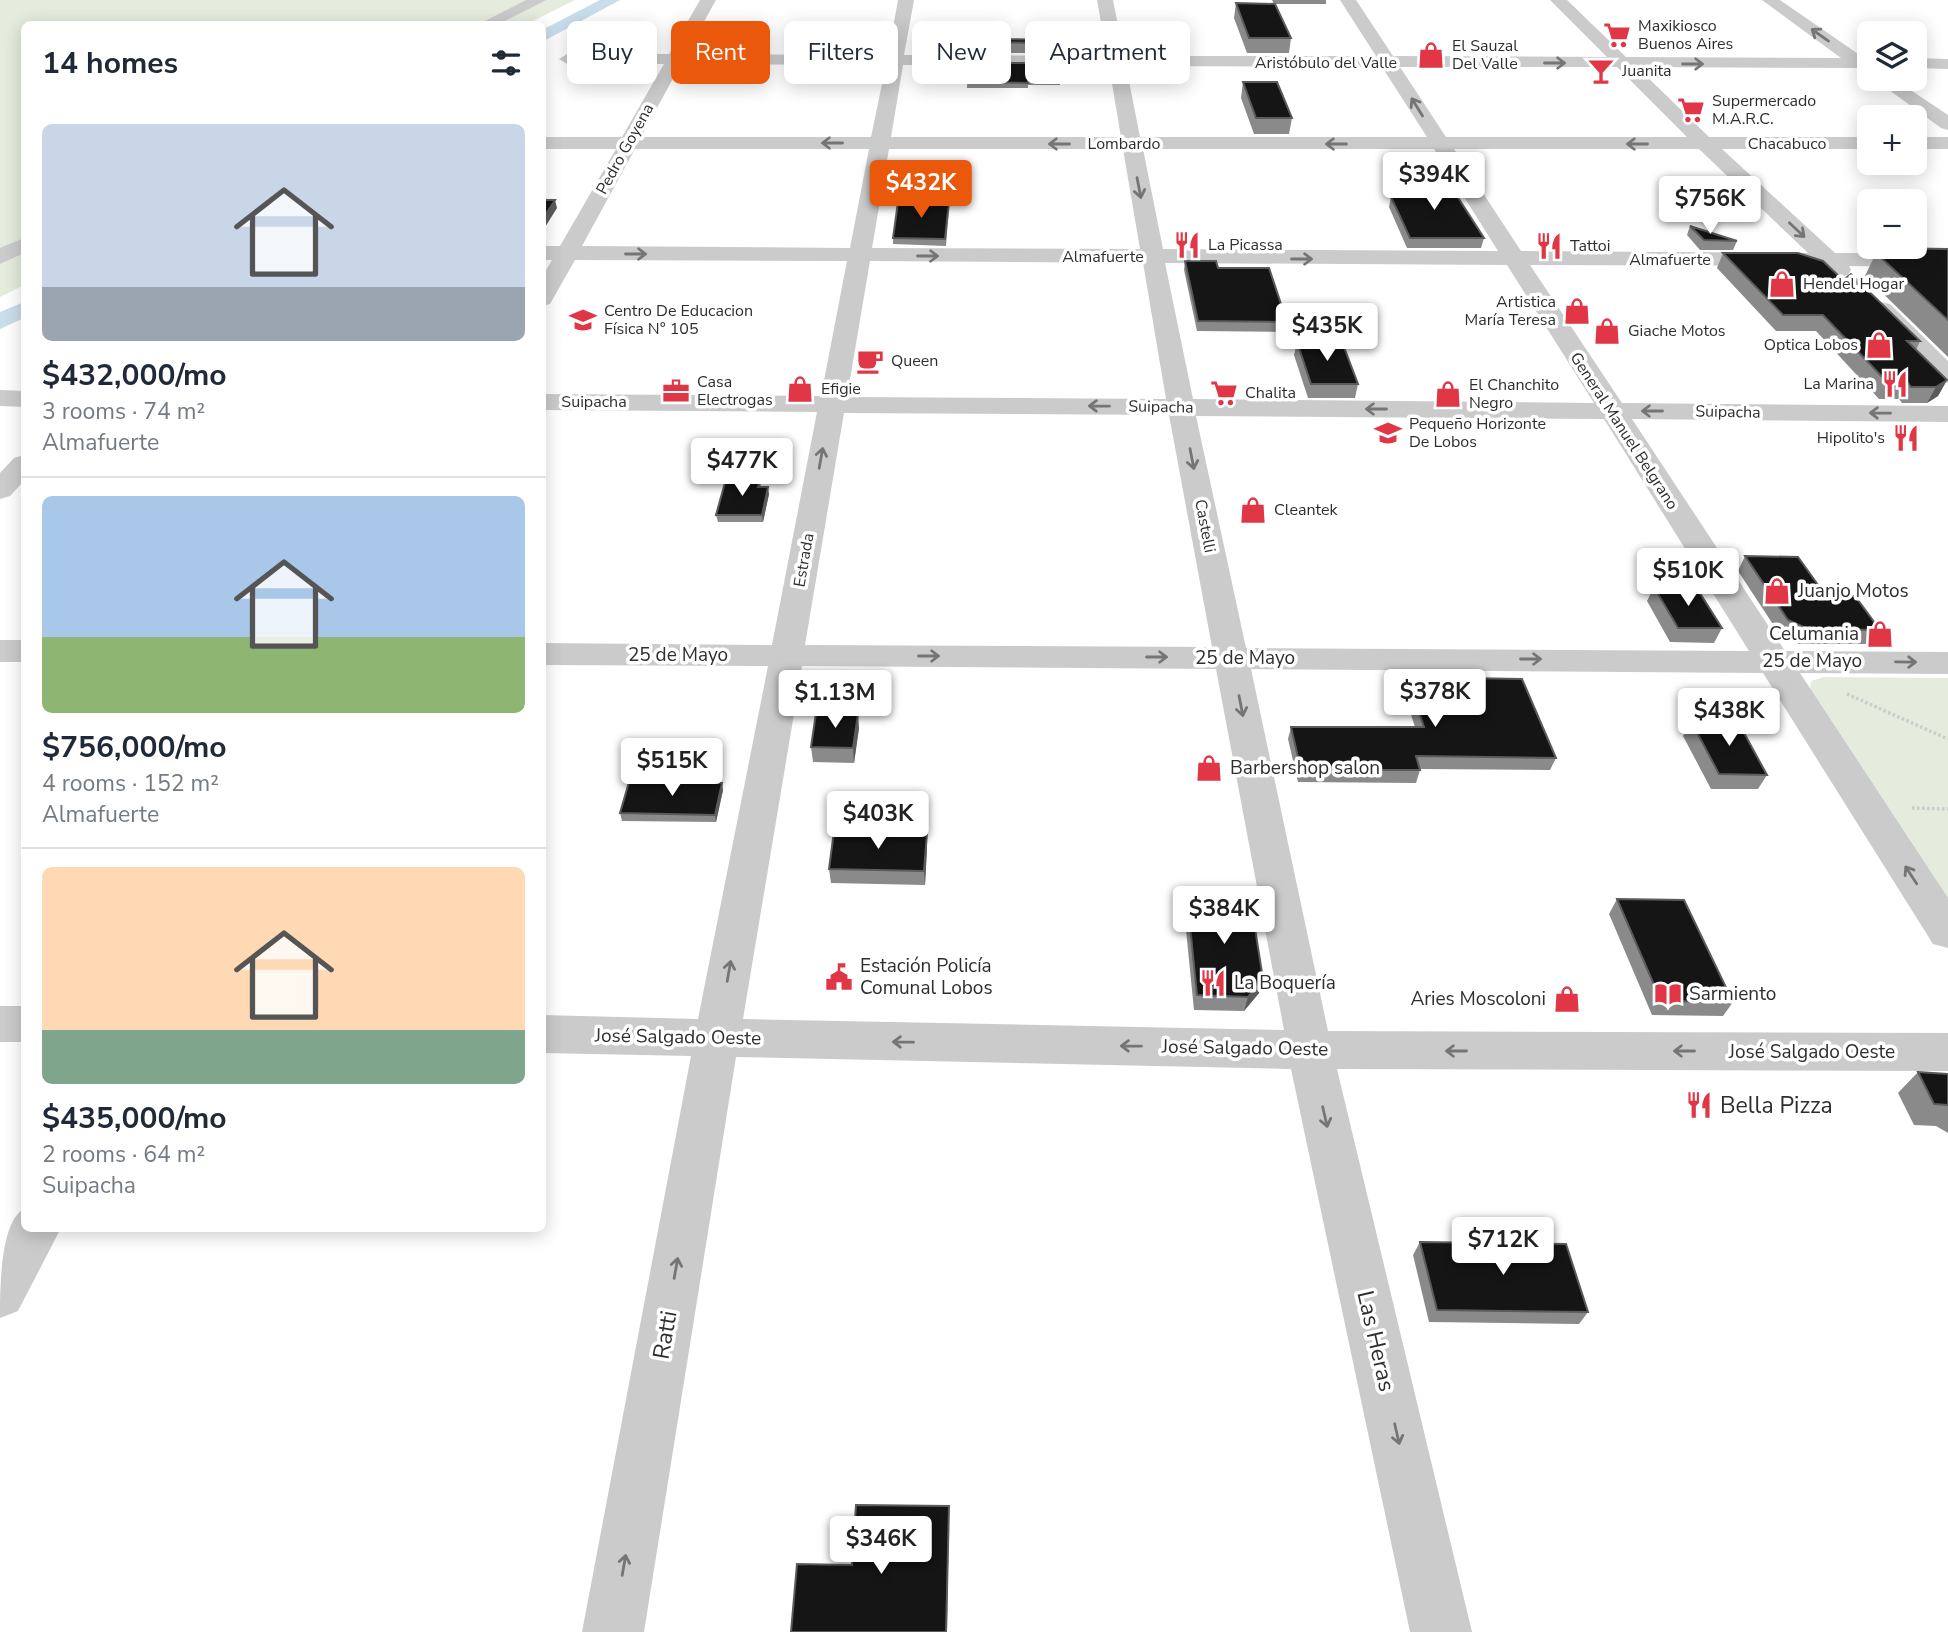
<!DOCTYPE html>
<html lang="en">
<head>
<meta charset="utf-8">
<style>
  body { margin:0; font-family:"Nunito Sans",sans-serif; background:#f2f2f3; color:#1f2937; height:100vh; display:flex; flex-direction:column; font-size:26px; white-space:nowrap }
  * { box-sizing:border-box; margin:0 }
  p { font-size:23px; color:#747a83 }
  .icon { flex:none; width:38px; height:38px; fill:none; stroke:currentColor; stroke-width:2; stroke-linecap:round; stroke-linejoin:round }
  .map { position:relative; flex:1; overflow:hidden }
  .drawer { position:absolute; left:21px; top:21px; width:525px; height:1211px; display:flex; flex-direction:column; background:#fff; border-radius:10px; box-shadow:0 4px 18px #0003 }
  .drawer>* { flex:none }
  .top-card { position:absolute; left:567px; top:21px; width:665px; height:63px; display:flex; gap:14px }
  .controls { position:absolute; left:1857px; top:21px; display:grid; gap:14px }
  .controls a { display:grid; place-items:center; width:70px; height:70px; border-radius:10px; background:#fff; box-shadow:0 4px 18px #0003; font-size:35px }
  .price { position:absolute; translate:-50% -60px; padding:0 16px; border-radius:7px; background:#fff; color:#222; font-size:23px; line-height:46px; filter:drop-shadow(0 2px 4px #0008) }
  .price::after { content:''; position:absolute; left:50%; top:42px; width:21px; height:16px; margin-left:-10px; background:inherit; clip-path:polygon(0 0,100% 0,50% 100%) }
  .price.current { background:#ea580c; color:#fff }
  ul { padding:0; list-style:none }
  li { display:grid; align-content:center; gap:14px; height:371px; padding:0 21px }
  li+li { border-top:2px solid #e0e1e3 }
  li span { display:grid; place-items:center; height:217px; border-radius:10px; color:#555 }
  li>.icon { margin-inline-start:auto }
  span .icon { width:126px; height:126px; fill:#fffc; stroke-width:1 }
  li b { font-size:30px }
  h2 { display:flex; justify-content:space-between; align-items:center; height:84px; padding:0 21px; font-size:30px }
  .tag { padding:0 24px; border-radius:10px; background:#fff; box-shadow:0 4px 18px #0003; font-size:24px; line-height:63px }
  .tag.current { background:#ea580c; color:#fff }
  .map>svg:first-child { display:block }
  .green { fill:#e5ebdd }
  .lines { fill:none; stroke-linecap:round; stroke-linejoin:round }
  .canal { fill:#c9deeb; fill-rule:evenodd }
  .path { stroke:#cbcbcb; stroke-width:3.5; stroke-dasharray:2.5 2.5; stroke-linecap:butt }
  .minor { fill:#cbcbcb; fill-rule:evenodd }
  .wall { fill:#8a8a8a }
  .shaded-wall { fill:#5b5b5b }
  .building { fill:#151515; stroke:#5b5b5b; stroke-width:2 }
  .oneway { stroke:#757575 }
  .labels { text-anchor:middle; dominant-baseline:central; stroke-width:7; stroke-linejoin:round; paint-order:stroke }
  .far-poi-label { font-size:16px; fill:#2e2e2e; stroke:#fff; text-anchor:start }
  .far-street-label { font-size:16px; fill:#2e2e2e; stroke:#fff }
  .poi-label { font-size:19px; fill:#2e2e2e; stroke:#fff; text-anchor:start }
  .street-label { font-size:19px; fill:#2e2e2e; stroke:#fff }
  .near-poi-label { font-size:23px; fill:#2e2e2e; stroke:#fff; text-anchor:start }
  .near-street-label { font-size:23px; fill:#2e2e2e; stroke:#fff }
</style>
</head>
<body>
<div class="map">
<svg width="1948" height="1632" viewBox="0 0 1948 1632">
  <rect width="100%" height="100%" fill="#fff"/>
  <!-- green -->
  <path class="green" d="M0 0H575L527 24H24V285L0 297Z
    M1824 677 1948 678V906L1810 690 1811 681Z"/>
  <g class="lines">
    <!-- canal -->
    <path class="canal" d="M600 0H620L542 42V30Z
      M24 302V318L0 329V312Z"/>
    <!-- path -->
    <path class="path" d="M1847 694 1948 739
      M1912 808 1948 809"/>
    <!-- minor -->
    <path class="minor" d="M526 0H546L499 24H479Z
      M700 0H716L686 54 888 55 898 0H914L904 55 1107 56 1097 0H1113L1124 56H1376L1340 0H1356L1393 56 1607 57 1550 0H1567L1626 57 1841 58 1762 0H1780L1864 58H1869V70L1856 68 1637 67 1709 137H1869V149H1722L1835 253H1948V267L1849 266 1851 270 1848 275C1836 278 1831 274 1823 266L1530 265 1622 403 1948 406V422L1632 419 1785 651 1948 652V674L1800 673 1948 898V948L1933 944 1763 673 1251 669 1328 1031 1948 1033V1071L1337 1069 1472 1632H1410L1291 1069 736 1057 644 1632H582L691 1056 542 1053V1015L698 1019 768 666 542 665V643L772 645 817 412 542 410V394L821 396 847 261 575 260 550 304 542 306V277L552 260H542V246H560L616 149H542V137H622L664 64H567L559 59 567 54H669ZM681 64 886 65 871 137H641ZM903 65 1109 66 1121 137H891ZM1126 66 1382 67 1427 137H1140ZM1400 67H1617L1687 137H1446ZM635 149H869L850 248 582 246ZM889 149H1123L1140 249 872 248ZM1143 149H1434L1498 251 1163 249ZM1454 149H1699L1808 253 1521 251ZM870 261 1143 263 1166 399 847 397ZM1165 263 1507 265 1594 403 1193 399ZM844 413 1169 415 1212 647 805 645ZM1196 416 1604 419 1749 651 1246 648ZM802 666 1216 669 1284 1030 743 1019Z
      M1914 58 1948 59V69L1914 68Z
      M1874 79H1894L1948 115V130L1941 128Z
      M1914 137H1948V149H1914Z
      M24 238V253L0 264V248Z
      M1881 302 1890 304 1948 361V383L1939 381 1872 314 1869 309 1872 304Z
      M0 390 24 391V407L0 406Z
      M24 455V481L10 496 0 499V473L14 458Z
      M0 640H24V662H0Z
      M0 1006H24V1042H0Z
      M24 1209V1228H61L18 1311 0 1318C0 1290 0 1221 24 1209Z"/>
  </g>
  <!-- wall -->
  <path class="wall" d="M1272 0H1326V4H1275L1291 38 1289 53H1247L1234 18 1236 3 1274 4Z
    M970 33 1002 39 1060 40 1059 53H969Z
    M968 63H1060V85H1028V88H967Z
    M1243 82 1292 118 1289 134H1254L1241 98Z
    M1399 182 1484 238 1481 248H1407L1389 207 1391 197H1400L1397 191Z
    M949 208 946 246 893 244V238Z
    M1690 226 1737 241 1733 250H1700L1687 235Z
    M1948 249V357L1865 276 1876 253Z
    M1723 253 1843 280 1920 341 1916 350 1947 380 1938 396 1927 403H1902L1899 399H1879L1816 331H1776L1717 268Z
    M1185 261 1287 322 1286 332 1197 331 1184 270Z
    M1297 342 1358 384 1355 398H1308L1294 355Z
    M760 479 761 487 769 494 763 522H718L716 515Z
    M1745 556 1826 596 1880 630 1871 644H1799L1780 635 1738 571Z
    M1654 587 1722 628 1714 643 1670 642 1647 601Z
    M1407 677 1556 758 1550 770 1420 769V770L1416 783 1298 782 1288 739 1291 727H1415L1403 690Z
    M1691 721 1767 775 1758 789H1711L1683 736Z
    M859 728 854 763 813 762 811 747Z
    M723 790 716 822 622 821 620 813Z
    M927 848 925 885 831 883 829 869Z
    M1187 896 1259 993 1244 1011 1194 1010 1184 910Z
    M1617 899 1733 1002 1723 1016 1652 1015 1609 914Z
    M1918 1072 1948 1074V1133L1936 1126 1914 1125 1898 1093Z
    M1420 1242 1588 1312 1579 1324 1429 1322 1413 1255Z"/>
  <!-- shaded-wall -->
  <path class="shaded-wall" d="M555 200 557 208 542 232V220Z
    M1947 380 1938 396 1927 403 1936 387Z
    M768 487 769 494 763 522 762 515Z
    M858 714 859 728 854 763 853 748Z
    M722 783 723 790 716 822 715 815Z
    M927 833V848L925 885 924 871Z
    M1263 979 1259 993 1244 1011 1248 997Z
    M949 1506 947 1632H946Z"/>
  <!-- building -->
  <path class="building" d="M1236 3 1275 4 1291 38H1249Z
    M970 33H1002V39L1060 40V43L969 42Z
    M968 63H1060L1061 80 1028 79V83L967 82Z
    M1243 82H1277L1292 118H1256Z
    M1399 182H1448L1484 238H1410L1391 197H1408Z
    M542 200H555L542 220Z
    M898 202H949L945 239 893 238Z
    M1690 226 1737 241 1704 240Z
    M1884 248 1948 249V320L1876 253Z
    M1723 253H1798L1823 261 1843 280 1851 274 1920 341H1907L1947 380 1936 387H1911L1908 383H1888L1823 315H1783Z
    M1185 261H1216L1218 268H1269L1287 322 1198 321Z
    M1297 342H1342L1358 384H1311Z
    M726 479H760L758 487H768L762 515H716Z
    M1745 556 1798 557 1826 596H1855L1880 630 1808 629 1788 620Z
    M1654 587H1696L1722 628H1678Z
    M1407 677 1522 679 1556 758 1416 756 1420 770H1301L1291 727H1424Z
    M816 713 858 714 853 748 811 747Z
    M1691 721 1738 722 1767 775 1719 774Z
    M629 782 722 783 715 815 620 813Z
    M834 831 927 833 924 871 829 869Z
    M1187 896 1250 897 1263 979 1248 997 1197 995Z
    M1617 899 1684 900 1733 1002 1661 1001Z
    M1918 1072 1948 1074V1105L1934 1104Z
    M1420 1242 1566 1244 1588 1312 1437 1310Z
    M856 1505 949 1506 946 1632H791L797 1564 852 1565Z"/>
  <!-- one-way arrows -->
  <defs><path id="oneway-shaft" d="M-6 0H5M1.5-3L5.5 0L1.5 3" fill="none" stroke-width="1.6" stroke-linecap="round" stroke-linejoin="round" transform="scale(1.75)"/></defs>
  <g class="oneway">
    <use href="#oneway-shaft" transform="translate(1820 35) rotate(-145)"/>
    <use href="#oneway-shaft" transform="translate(1555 63)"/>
    <use href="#oneway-shaft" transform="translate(1693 64)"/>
    <use href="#oneway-shaft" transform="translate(1417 107) rotate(-122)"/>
    <use href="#oneway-shaft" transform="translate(832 143) rotate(180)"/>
    <use href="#oneway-shaft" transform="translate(1059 144) rotate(-180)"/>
    <use href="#oneway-shaft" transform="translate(1336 144) rotate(-180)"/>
    <use href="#oneway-shaft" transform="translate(1637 144) rotate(180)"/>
    <use href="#oneway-shaft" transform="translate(1139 188) rotate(79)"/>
    <use href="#oneway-shaft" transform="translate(1797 230) rotate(43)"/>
    <use href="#oneway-shaft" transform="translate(636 254)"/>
    <use href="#oneway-shaft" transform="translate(928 256)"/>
    <use href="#oneway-shaft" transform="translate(1302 259)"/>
    <use href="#oneway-shaft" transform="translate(1099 406) rotate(-179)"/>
    <use href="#oneway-shaft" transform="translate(1376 409) rotate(-180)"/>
    <use href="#oneway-shaft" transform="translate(1652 411) rotate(-180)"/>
    <use href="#oneway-shaft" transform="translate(1880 413) rotate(-179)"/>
    <use href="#oneway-shaft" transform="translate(821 458) rotate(-80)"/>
    <use href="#oneway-shaft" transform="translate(1192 459) rotate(79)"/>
    <use href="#oneway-shaft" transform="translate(929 656)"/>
    <use href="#oneway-shaft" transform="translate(1157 657)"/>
    <use href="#oneway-shaft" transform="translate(1531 659)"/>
    <use href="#oneway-shaft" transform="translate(1906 662) rotate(1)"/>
    <use href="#oneway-shaft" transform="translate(1241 706) rotate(79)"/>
    <use href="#oneway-shaft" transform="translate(1911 875) rotate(-123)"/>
    <use href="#oneway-shaft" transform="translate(729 971) rotate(-80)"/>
    <use href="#oneway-shaft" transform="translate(903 1042) rotate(-179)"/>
    <use href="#oneway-shaft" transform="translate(1131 1046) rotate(-179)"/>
    <use href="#oneway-shaft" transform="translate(1456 1051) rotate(-180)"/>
    <use href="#oneway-shaft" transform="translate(1684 1051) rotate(-180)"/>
    <use href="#oneway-shaft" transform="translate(1325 1117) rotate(77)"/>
    <use href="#oneway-shaft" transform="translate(676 1268) rotate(-80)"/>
    <use href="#oneway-shaft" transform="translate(1397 1434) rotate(77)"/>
    <use href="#oneway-shaft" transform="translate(624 1565) rotate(-80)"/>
  </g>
  <!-- icons -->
  <defs>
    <symbol id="supermarket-bare" viewBox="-9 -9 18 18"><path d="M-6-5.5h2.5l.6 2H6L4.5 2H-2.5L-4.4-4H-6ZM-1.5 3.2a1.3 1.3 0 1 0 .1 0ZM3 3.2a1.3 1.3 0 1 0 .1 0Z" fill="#e03646" stroke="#fff" stroke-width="2.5" paint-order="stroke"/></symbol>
    <symbol id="shop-bare" viewBox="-9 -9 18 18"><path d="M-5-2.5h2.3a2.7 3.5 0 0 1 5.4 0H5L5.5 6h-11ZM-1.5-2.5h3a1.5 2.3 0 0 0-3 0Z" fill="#e03646" stroke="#fff" stroke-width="2.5" paint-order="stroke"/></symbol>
    <symbol id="bar-bare" viewBox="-9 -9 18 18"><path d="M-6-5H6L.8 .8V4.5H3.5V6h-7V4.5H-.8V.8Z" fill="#e03646" stroke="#fff" stroke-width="2.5" paint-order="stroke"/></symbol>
    <symbol id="restaurant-bare" viewBox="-9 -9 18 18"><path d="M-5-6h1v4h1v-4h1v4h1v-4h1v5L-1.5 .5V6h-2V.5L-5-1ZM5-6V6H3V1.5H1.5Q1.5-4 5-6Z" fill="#e03646" stroke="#fff" stroke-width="2.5" paint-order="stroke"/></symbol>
    <symbol id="school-bare" viewBox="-9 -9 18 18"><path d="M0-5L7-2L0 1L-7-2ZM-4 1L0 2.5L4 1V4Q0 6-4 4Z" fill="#e03646" stroke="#fff" stroke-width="2.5" paint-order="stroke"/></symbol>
    <symbol id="cafe-bare" viewBox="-9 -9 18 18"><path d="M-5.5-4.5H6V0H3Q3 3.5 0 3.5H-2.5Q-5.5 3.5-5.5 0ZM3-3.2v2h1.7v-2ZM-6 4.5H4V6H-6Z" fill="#e03646" stroke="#fff" stroke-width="2.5" paint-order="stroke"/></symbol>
    <symbol id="office-bare" viewBox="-9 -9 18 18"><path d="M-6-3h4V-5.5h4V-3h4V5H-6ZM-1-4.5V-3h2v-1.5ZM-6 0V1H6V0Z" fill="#e03646" stroke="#fff" stroke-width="2.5" paint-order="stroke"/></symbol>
    <symbol id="civic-bare" viewBox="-9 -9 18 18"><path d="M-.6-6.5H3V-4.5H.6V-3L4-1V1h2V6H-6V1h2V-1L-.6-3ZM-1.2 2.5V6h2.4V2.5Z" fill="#e03646" stroke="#fff" stroke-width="2.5" paint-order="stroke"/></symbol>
    <symbol id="library-bare" viewBox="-9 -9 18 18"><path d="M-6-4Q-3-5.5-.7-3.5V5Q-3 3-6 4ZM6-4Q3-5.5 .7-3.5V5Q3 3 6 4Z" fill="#e03646" stroke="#fff" stroke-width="2.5" paint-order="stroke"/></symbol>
  </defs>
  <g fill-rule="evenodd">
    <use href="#supermarket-bare" x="1598" y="16" width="38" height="38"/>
    <use href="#shop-bare" x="1412" y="36" width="38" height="38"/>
    <use href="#bar-bare" x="1582" y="52" width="38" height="38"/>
    <use href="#supermarket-bare" x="1672" y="91" width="38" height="38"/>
    <use href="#restaurant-bare" x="1168" y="226" width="38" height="38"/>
    <use href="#restaurant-bare" x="1530" y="227" width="38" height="38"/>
    <use href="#shop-bare" x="1763" y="265" width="38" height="38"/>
    <use href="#shop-bare" x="1558" y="292" width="38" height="38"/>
    <use href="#school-bare" x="564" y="301" width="38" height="38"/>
    <use href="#shop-bare" x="1588" y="312" width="38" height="38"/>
    <use href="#shop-bare" x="1860" y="326" width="38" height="38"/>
    <use href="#cafe-bare" x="851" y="342" width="38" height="38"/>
    <use href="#restaurant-bare" x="1876" y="365" width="38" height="38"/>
    <use href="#shop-bare" x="781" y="370" width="38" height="38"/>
    <use href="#office-bare" x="657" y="372" width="38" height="38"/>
    <use href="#supermarket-bare" x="1205" y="374" width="38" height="38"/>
    <use href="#shop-bare" x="1429" y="375" width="38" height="38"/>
    <use href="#school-bare" x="1369" y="414" width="38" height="38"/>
    <use href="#restaurant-bare" x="1887" y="419" width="38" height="38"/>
    <use href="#shop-bare" x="1234" y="491" width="38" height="38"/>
    <use href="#shop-bare" x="1758" y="572" width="38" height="38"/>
    <use href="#shop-bare" x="1861" y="615" width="38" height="38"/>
    <use href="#shop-bare" x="1190" y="749" width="38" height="38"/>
    <use href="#civic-bare" x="820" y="958" width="38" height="38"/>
    <use href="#restaurant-bare" x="1194" y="964" width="38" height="38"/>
    <use href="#library-bare" x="1649" y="975" width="38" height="38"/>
    <use href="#shop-bare" x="1548" y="980" width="38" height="38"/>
    <use href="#restaurant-bare" x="1680" y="1086" width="38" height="38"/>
  </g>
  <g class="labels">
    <!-- far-poi labels -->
    <g class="far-poi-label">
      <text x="1638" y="26">Maxikiosco<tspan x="1638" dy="18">Buenos Aires</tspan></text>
      <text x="1452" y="46">El Sauzal<tspan x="1452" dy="18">Del Valle</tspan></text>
      <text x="1622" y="71">Juanita</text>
      <text x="1712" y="101">Supermercado<tspan x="1712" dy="18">M.A.R.C.</tspan></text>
      <text x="1208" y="245">La Picassa</text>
      <text x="1570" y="246">Tattoi</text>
      <text x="1803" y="284">Hendel Hogar</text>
      <text x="1556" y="302" text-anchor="end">Artistica<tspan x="1556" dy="18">María Teresa</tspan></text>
      <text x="604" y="311">Centro De Educacion<tspan x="604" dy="18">Física N° 105</tspan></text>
      <text x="1628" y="331">Giache Motos</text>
      <text x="1858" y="345" text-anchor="end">Optica Lobos</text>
      <text x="891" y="361">Queen</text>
      <text x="697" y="382">Casa<tspan x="697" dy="18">Electrogas</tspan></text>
      <text x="1874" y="384" text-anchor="end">La Marina</text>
      <text x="1469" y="385">El Chanchito<tspan x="1469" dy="18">Negro</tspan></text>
      <text x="821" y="389">Efigie</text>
      <text x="1245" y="393">Chalita</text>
      <text x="1409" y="424">Pequeño Horizonte<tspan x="1409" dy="18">De Lobos</tspan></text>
      <text x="1885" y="438" text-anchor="end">Hipolito's</text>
      <text x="1274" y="510">Cleantek</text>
    </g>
    <!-- far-street labels -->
    <g class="far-street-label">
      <text x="1326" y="63">Aristóbulo del Valle</text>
      <text x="1124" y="144">Lombardo</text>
      <text x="1787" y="144">Chacabuco</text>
      <text transform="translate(625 149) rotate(-61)">Pedro Goyena</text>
      <text x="1103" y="257">Almafuerte</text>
      <text x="1670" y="260">Almafuerte</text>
      <text x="594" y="402">Suipacha</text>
      <text transform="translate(1161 407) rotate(1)">Suipacha</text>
      <text transform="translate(1728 412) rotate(1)">Suipacha</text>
      <text transform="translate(1624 431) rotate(57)">General Manuel Belgrano</text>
      <text transform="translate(1205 526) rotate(79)">Castelli</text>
      <text transform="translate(804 560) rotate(-80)">Estrada</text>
    </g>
    <!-- poi labels -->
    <g class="poi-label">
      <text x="1798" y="591">Juanjo Motos</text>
      <text x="1859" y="634" text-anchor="end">Celumania</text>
      <text x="1230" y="768">Barbershop salon</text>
      <text x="860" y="966">Estación Policía<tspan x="860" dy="22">Comunal Lobos</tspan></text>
      <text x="1234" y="983">La Boquería</text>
      <text x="1689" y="994">Sarmiento</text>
      <text x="1546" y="999" text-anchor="end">Aries Moscoloni</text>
    </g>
    <!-- street labels -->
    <g class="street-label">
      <text x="678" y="655">25 de Mayo</text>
      <text x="1245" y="658">25 de Mayo</text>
      <text x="1812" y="661">25 de Mayo</text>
      <text transform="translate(678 1037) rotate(1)">José Salgado Oeste</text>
      <text transform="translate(1245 1048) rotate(1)">José Salgado Oeste</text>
      <text x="1812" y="1052">José Salgado Oeste</text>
    </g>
    <!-- near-poi labels -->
    <g class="near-poi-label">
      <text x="1720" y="1105">Bella Pizza</text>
    </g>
    <!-- near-street labels -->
    <g class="near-street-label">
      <text transform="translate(665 1335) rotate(-80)">Ratti</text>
      <text transform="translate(1376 1341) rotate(77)">Las Heras</text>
    </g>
  </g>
</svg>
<div class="controls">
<a><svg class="icon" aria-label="layers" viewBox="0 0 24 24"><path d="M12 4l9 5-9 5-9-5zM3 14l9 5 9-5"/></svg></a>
<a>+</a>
<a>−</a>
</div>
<b class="price" style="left:1434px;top:212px">$394K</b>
<b class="price current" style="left:921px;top:220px">$432K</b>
<b class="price" style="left:1710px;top:236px">$756K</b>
<b class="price" style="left:1327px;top:363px">$435K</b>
<b class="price" style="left:742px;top:498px">$477K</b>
<b class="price" style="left:1688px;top:608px">$510K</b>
<b class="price" style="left:1435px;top:729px">$378K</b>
<b class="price" style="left:835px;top:730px">$1.13M</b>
<b class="price" style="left:1729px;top:748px">$438K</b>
<b class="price" style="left:672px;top:798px">$515K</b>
<b class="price" style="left:878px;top:851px">$403K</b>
<b class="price" style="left:1224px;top:946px">$384K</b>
<b class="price" style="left:1503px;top:1277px">$712K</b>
<b class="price" style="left:881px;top:1576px">$346K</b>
<div class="top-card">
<a class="tag">Buy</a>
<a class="tag current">Rent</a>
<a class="tag">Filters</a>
<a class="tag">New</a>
<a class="tag">Apartment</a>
</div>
<section class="drawer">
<h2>14 homes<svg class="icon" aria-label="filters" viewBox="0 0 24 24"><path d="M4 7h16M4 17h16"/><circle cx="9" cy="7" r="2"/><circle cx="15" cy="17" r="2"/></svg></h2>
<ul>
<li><span style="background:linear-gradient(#c9d6e8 75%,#9aa5b1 0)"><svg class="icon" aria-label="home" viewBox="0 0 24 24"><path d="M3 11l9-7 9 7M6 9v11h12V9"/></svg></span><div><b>$432,000/mo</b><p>3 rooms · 74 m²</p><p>Almafuerte</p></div></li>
<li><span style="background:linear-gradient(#a9c7e8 65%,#8fb573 0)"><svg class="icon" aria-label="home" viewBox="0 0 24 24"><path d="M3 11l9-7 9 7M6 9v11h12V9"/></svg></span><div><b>$756,000/mo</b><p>4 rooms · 152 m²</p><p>Almafuerte</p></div></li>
<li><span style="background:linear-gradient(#ffd9b3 75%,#7fa58c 0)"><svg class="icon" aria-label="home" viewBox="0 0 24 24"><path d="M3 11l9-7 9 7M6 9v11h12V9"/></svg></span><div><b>$435,000/mo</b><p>2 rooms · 64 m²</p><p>Suipacha</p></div></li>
</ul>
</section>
</div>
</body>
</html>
